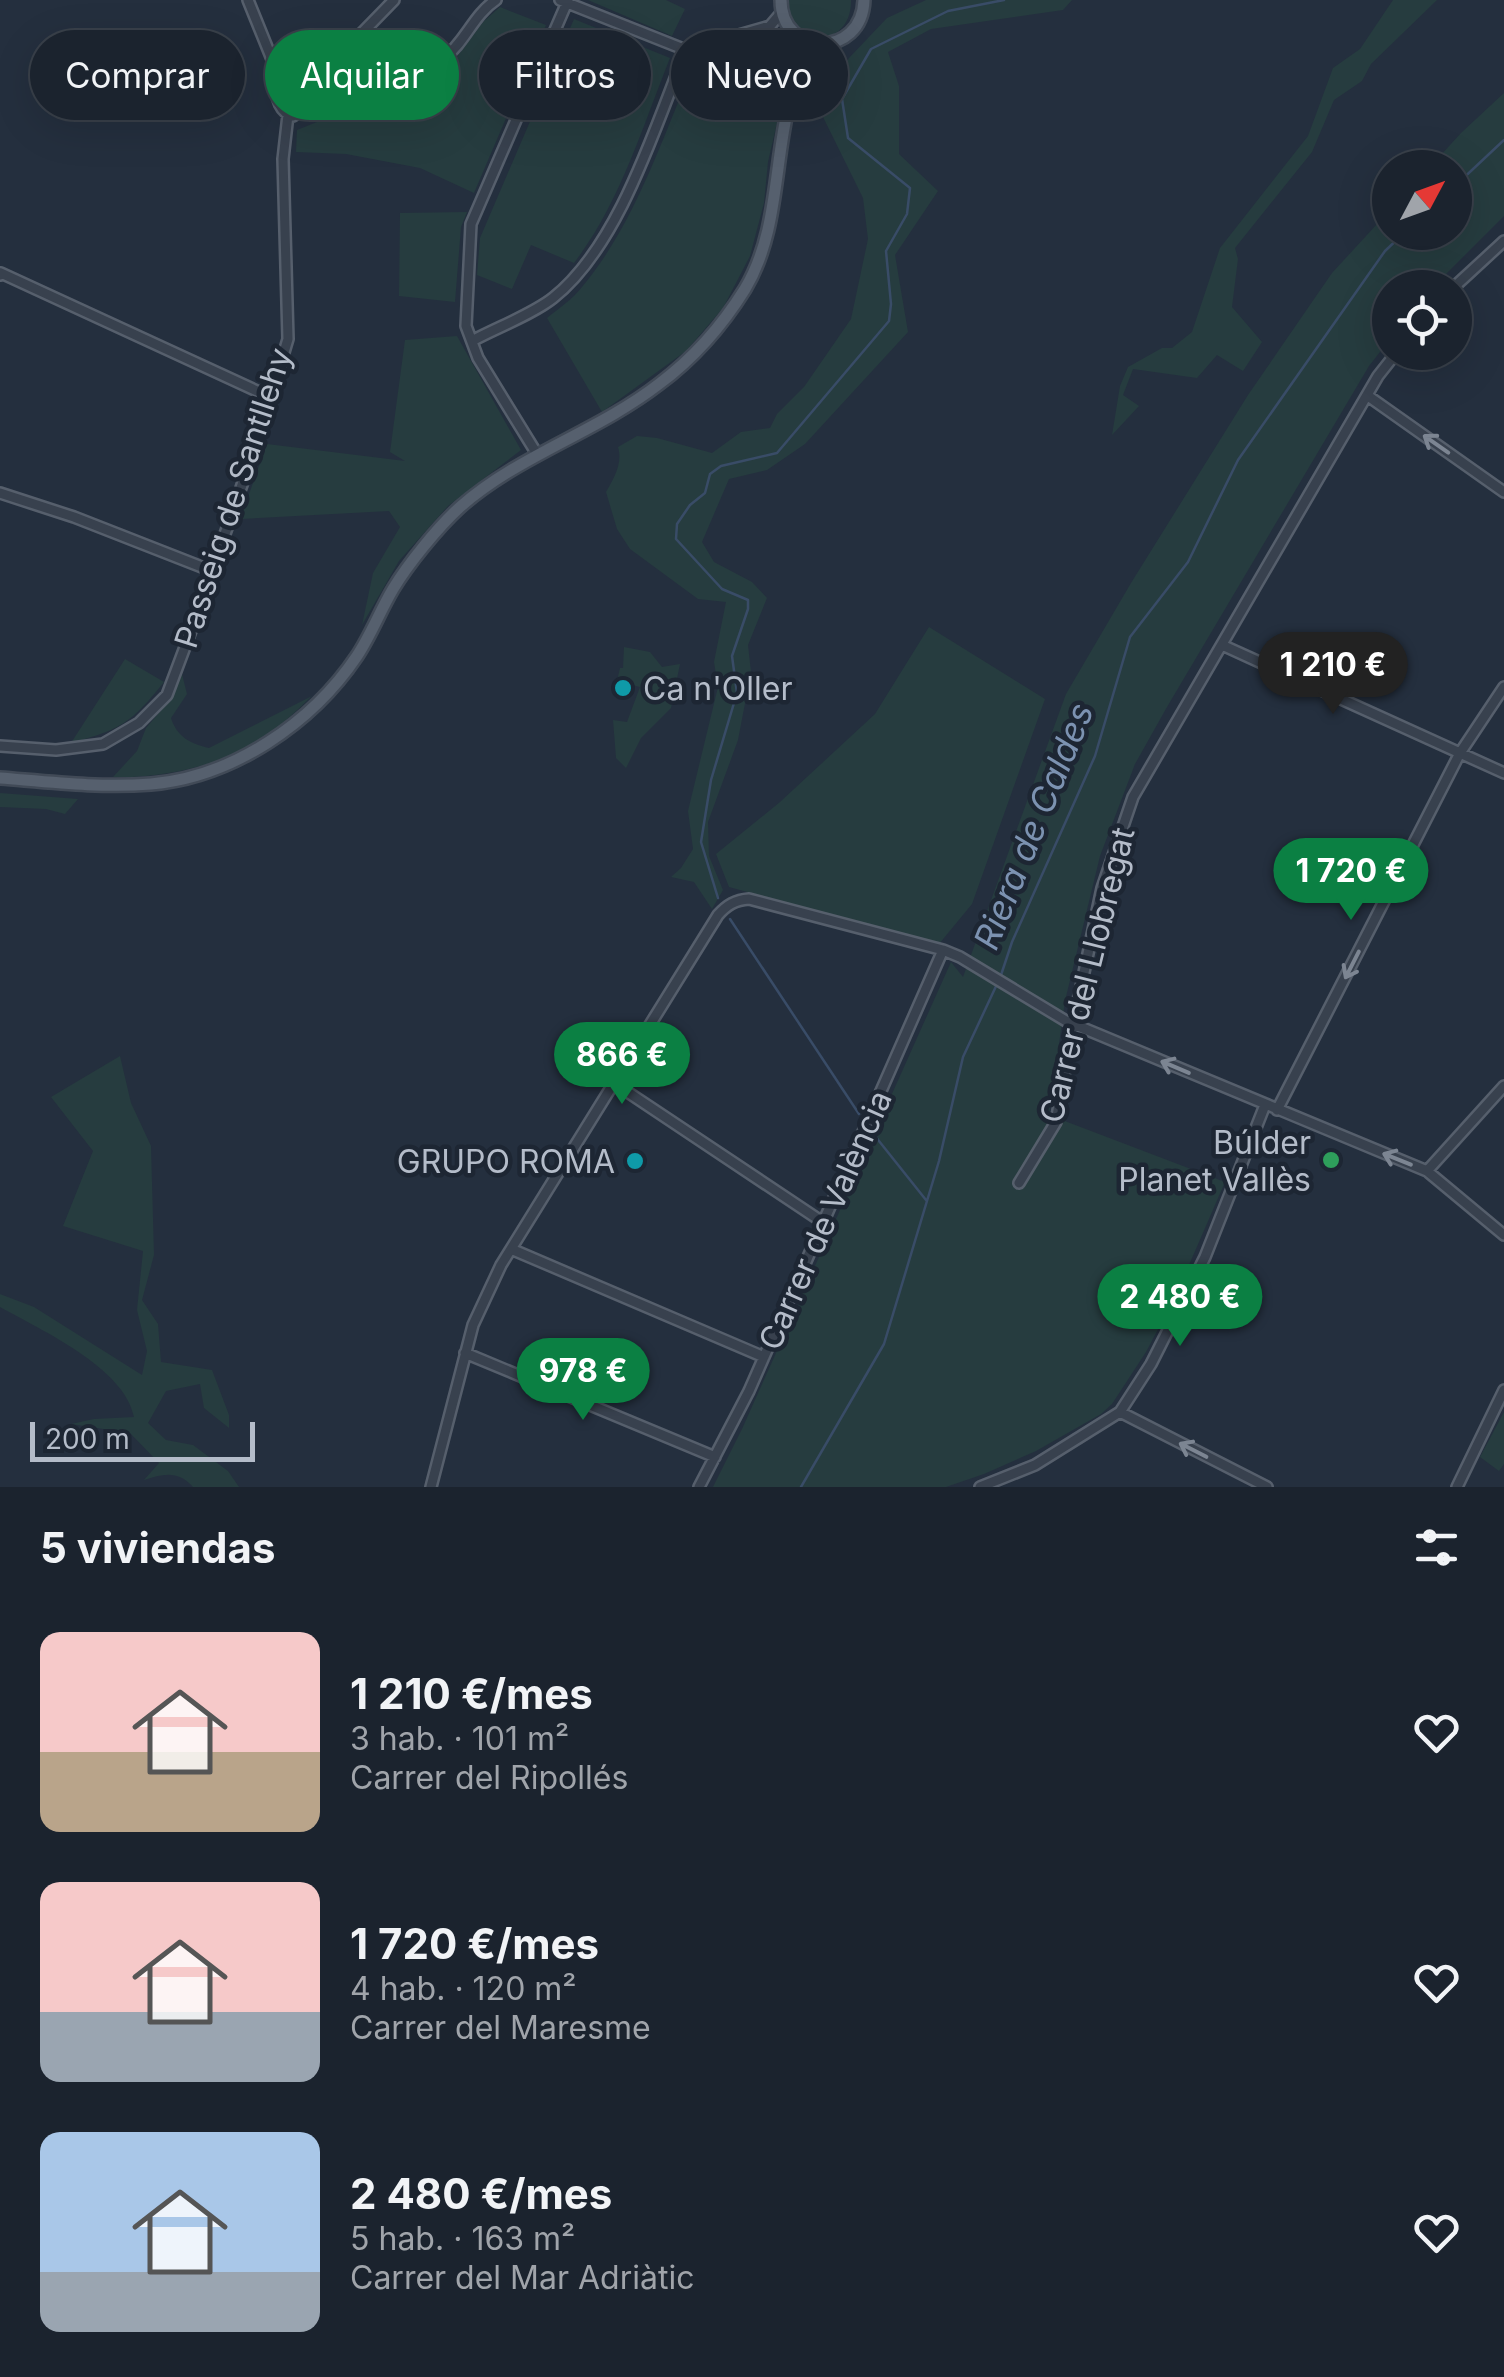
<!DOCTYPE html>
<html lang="es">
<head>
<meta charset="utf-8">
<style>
  body { margin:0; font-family:Inter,sans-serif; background:#282f3a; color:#f1f3f6; height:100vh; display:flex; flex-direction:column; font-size:38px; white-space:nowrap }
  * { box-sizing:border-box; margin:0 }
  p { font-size:32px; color:#a0a4aa }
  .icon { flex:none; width:55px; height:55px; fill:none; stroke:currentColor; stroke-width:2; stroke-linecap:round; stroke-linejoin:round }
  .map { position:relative; height:1487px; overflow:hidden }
  .details { display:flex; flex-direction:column; background:#1b232e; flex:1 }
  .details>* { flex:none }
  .hud { position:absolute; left:30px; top:30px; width:1000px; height:90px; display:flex; gap:20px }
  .needle { width:65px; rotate:49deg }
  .fabs { position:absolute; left:1372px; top:150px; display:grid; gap:20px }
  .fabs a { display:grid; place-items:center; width:100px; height:100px; border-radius:50%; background:#1b232e; box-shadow:0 10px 40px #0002,0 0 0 2px #39404a; font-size:50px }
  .scale { position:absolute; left:30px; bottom:25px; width:225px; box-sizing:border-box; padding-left:10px; border:5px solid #b4bcc9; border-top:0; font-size:28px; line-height:35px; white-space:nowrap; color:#b4bcc9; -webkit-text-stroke:8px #1d2633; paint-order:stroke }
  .price { position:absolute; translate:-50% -85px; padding:0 22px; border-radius:35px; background:#0b8043; color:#fff; font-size:32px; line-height:65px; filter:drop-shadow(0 2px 5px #0008) }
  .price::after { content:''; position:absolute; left:50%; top:60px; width:30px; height:22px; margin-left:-15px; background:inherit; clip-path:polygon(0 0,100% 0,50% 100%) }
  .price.current { background:#222; color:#fff }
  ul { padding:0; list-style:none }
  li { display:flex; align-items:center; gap:30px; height:250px; padding:0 40px }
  li span { display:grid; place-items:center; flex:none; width:280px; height:200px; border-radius:20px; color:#555 }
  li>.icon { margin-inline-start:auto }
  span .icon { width:120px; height:120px; fill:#fffc; stroke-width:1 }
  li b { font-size:42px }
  h2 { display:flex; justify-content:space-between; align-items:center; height:120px; padding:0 40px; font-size:42px }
  .chip { padding:0 35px; border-radius:45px; background:#1b232e; box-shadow:0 10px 40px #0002,0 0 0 2px #39404a; font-size:35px; line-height:90px }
  .chip.current { background:#0b8043; color:#fff }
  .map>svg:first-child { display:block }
  .green { fill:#263c3f }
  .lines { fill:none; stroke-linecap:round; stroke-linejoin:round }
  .stream { stroke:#394c67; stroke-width:2.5 }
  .minor-casing { stroke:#565f6c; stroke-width:14 }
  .major-casing { stroke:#414a57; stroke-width:16 }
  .minor { stroke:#38414e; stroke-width:9 }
  .major { stroke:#56606e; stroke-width:11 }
  .oneway { stroke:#7c8592 }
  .culture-dot { fill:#0f9aa8; stroke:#1d2633; stroke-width:4 }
  .leisure-dot { fill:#2e9e5b; stroke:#1d2633; stroke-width:4 }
  .labels { text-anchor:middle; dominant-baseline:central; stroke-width:9; stroke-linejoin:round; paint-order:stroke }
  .street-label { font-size:32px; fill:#b4bcc9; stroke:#1d2633 }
  .poi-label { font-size:32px; fill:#b4bcc9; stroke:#1d2633; text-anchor:end }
  .water-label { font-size:35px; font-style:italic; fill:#7c92b1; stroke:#1d2633 }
</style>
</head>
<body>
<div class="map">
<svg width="1504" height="1487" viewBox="0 0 1504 1487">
  <rect width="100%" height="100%" fill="#242f3e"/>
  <!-- green -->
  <path class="green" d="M588 0H666L685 9 672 36Z
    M787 0H851C852 51 786 49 787 0Z
    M926 0H1072L1063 10 931 29 888 52 899 86V154L938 191 895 255 908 332 805 444 767 470 729 479 702 542 714 562 752 582 767 598 748 645 751 672 738 740 708 822 709 856 723 890 712 909 694 882 671 877 681 868 693 849 688 811 718 687 714 662 726 602 698 599 630 549 617 529 606 492C614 478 623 463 618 447L637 436 657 438 712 453 741 432 770 428 777 414 804 387 851 319 868 239 863 198 823 117V97L849 58 887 18Z
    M1393 0H1437L1371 64 1362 81 1334 100 1312 152 1235 248 1238 259 1232 307 1262 342 1243 371 1217 355 1197 378 1133 369 1123 395 1139 406 1112 435 1120 386 1128 367 1162 348H1172L1192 332 1220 248 1308 136 1333 68 1360 49Z
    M500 7 546 25 474 193 420 168 346 154 296 152 297 130 434 75 454 61 483 22Z
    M574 19 670 58C642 128 620 203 574 263L531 245 512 289 477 275 480 238Z
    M776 37 794 49 768 162 764 203 750 256 723 308 686 351 602 412 547 318C559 308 573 299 582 287 637 221 662 137 696 60Z
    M1504 93V216L1433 287 1390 288V339L1369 366 1167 707 1135 764 1100 856 1065 1001 1049 1115 1225 1182 1176 1295 1146 1352 1112 1404 1101 1414 1036 1451 984 1474 946 1487H713L742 1429 951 962 963 977 1066 694 1131 583 1248 395 1332 273 1390 210V232H1455V168L1430 167 1461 133Z
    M467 212 461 227 455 302 399 296 400 213Z
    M457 336 521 450 448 506 399 561 362 625 373 573 400 527 389 511 240 519 267 444 405 461 390 452 405 340Z
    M929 627 1045 699 972 904 939 944 729 887 716 854 780 802 875 714Z
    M624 647 650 652 662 667 680 664 671 708 641 738 626 768 616 758 613 720 627 722 640 687 617 681 620 668H623Z
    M125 659 164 682C131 723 122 729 71 743Z
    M182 674 187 694 171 718C177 737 191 744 209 748L312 696C297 711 281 725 264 738 226 765 159 779 113 777L137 751 146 728 170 700Z
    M0 793 78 799 65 814 46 809 0 807Z
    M120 1056 131 1103 151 1146 154 1255 142 1300 158 1324 161 1362 212 1370 229 1415V1428L204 1408 200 1384 166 1391 148 1423 166 1440 193 1445 228 1471 239 1487H193C178 1470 163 1474 144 1480L159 1463 130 1433 71 1424 94 1419 134 1417C125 1368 41 1330 0 1307V1294L34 1307 142 1375 147 1351 137 1310 143 1251 63 1226 93 1151 51 1097Z
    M1504 1412V1464L1499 1471 1480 1457Z"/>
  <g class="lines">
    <!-- stream -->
    <path class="stream" d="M1455 186 1504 140
      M718 898 701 842 711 780 737 693 732 656 748 609V600L722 589 676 539 677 524 690 505 705 493 710 474 721 466 777 453 889 321 891 304 886 251 907 214 910 188 848 138 842 99 871 49 948 11 1004 0
      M730 919 859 1114
      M1001 975 1012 942 1095 756 1130 637 1188 562 1238 460 1385 251 1405 232
      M871 1131 926 1200
      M801 1487 884 1344 939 1161 963 1057 998 982"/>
    <defs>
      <path id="minor" d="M248 0 282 84
        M560 0 686 50 770 26 782 12
        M286 82 295 84C303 91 304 101 301 111L293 116C281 113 274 98 279 87Z
        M299 88 361 34 394 0
        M302 108 310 110 324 109C359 96 414 82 443 59 465 43 473 15 496 0
        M0 275 1 273 270 397
        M1453 288 1504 241
        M472 341C496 328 533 314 553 298 619 246 655 127 686 50
        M1368 396 1504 492
        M537 454 478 358 466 326 471 224 568 0
        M0 493 74 517 212 571
        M1222 645 1504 773
        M0 746 56 750 103 744 139 723 167 695 194 623 258 439 288 339 283 159 288 115
        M614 1083 824 1223
        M1277 1110 1460 753 1504 687
        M1427 1171 1504 1086
        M1019 1183 1056 1122 1073 1024 1102 888 1133 797 1378 376 1397 352
        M511 1249 764 1357
        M465 1353 715 1457
        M1120 1412 1267 1487
        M431 1487 473 1325 501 1265 718 915C727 905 735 900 749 899L943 950 960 957 1066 1021 1427 1171 1504 1235
        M699 1487 749 1391 943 950
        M980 1487 1035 1465 1120 1412 1151 1364 1205 1257 1265 1105
        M1457 1487 1504 1390"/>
      <path id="major" d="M781 0C781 57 862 59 864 0
        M0 778C50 782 101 788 151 784 233 777 312 723 357 656 371 635 380 611 393 589 408 564 438 527 460 507 519 455 597 432 659 384 694 358 722 326 745 289 790 214 766 117 814 44"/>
    </defs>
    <!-- minor casing -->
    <use href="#minor" class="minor-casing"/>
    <!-- major casing -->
    <use href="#major" class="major-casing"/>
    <!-- minor -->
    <use href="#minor" class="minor"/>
    <!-- major -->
    <use href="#major" class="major"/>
  </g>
  <!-- one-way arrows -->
  <defs><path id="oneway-shaft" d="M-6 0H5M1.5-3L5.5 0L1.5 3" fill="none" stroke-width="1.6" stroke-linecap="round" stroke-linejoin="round" transform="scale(2.5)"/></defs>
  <g class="oneway">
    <use href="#oneway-shaft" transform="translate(1436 444) rotate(-145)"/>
    <use href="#oneway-shaft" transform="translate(1352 965) rotate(117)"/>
    <use href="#oneway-shaft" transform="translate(1175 1067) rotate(-157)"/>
    <use href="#oneway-shaft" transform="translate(1397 1159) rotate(-158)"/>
    <use href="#oneway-shaft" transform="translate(1193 1450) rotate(-153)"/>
  </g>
  <!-- markers -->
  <g class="culture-dot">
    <circle cx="623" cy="688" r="10"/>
    <circle cx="635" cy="1161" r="10"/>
  </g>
  <circle class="leisure-dot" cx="1331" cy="1160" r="10"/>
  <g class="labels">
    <!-- street labels -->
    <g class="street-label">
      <text transform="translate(233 498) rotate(-72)">Passeig de Santllehy</text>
      <text transform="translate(1087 975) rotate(-76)">Carrer del Llobregat</text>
      <text transform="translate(825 1220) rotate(-66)">Carrer de València</text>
    </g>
    <!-- poi labels -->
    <g class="poi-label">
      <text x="643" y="688" text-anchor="start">Ca n'Oller</text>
      <text x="1311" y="1142">Búlder<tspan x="1311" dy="37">Planet Vallès</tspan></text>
      <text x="615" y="1161">GRUPO ROMA</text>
    </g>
    <!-- water labels -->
    <g class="water-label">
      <text transform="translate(1033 826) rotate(-68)">Riera de Caldes</text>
    </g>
  </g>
</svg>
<div class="fabs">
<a><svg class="needle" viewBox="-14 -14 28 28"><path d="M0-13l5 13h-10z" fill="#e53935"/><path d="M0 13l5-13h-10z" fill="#a0a4aa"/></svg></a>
<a><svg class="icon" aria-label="locate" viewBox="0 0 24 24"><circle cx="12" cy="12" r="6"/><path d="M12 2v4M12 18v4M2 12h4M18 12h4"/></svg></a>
</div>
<div class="scale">200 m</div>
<b class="price current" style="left:1333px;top:717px">1 210 €</b>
<b class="price" style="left:1351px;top:923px">1 720 €</b>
<b class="price" style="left:622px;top:1107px">866 €</b>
<b class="price" style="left:1180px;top:1349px">2 480 €</b>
<b class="price" style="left:583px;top:1423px">978 €</b>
<div class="hud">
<a class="chip">Comprar</a>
<a class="chip current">Alquilar</a>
<a class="chip">Filtros</a>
<a class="chip">Nuevo</a>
</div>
</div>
<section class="details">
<h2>5 viviendas<svg class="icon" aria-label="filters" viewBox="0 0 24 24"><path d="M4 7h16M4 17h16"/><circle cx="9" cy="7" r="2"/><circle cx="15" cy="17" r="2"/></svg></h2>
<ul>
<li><span style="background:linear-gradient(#f6c9c9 60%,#b9a48a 0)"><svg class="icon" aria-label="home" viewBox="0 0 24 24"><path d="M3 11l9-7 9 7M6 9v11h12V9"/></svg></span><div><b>1 210 €/mes</b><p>3 hab. · 101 m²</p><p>Carrer del Ripollés</p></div><svg class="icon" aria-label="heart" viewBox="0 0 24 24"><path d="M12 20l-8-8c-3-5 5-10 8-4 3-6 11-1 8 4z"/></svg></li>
<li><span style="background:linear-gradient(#f6c9c9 65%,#9aa5b1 0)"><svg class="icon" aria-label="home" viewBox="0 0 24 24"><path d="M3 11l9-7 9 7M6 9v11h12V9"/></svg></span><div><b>1 720 €/mes</b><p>4 hab. · 120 m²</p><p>Carrer del Maresme</p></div><svg class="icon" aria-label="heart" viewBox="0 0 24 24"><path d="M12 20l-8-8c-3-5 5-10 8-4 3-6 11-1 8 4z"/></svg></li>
<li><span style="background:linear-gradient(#a9c7e8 70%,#9aa5b1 0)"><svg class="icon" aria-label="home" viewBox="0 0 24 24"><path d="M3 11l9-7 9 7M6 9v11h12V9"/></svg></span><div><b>2 480 €/mes</b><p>5 hab. · 163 m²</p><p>Carrer del Mar Adriàtic</p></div><svg class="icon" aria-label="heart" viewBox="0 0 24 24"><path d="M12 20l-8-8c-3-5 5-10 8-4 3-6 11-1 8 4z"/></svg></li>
</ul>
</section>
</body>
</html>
